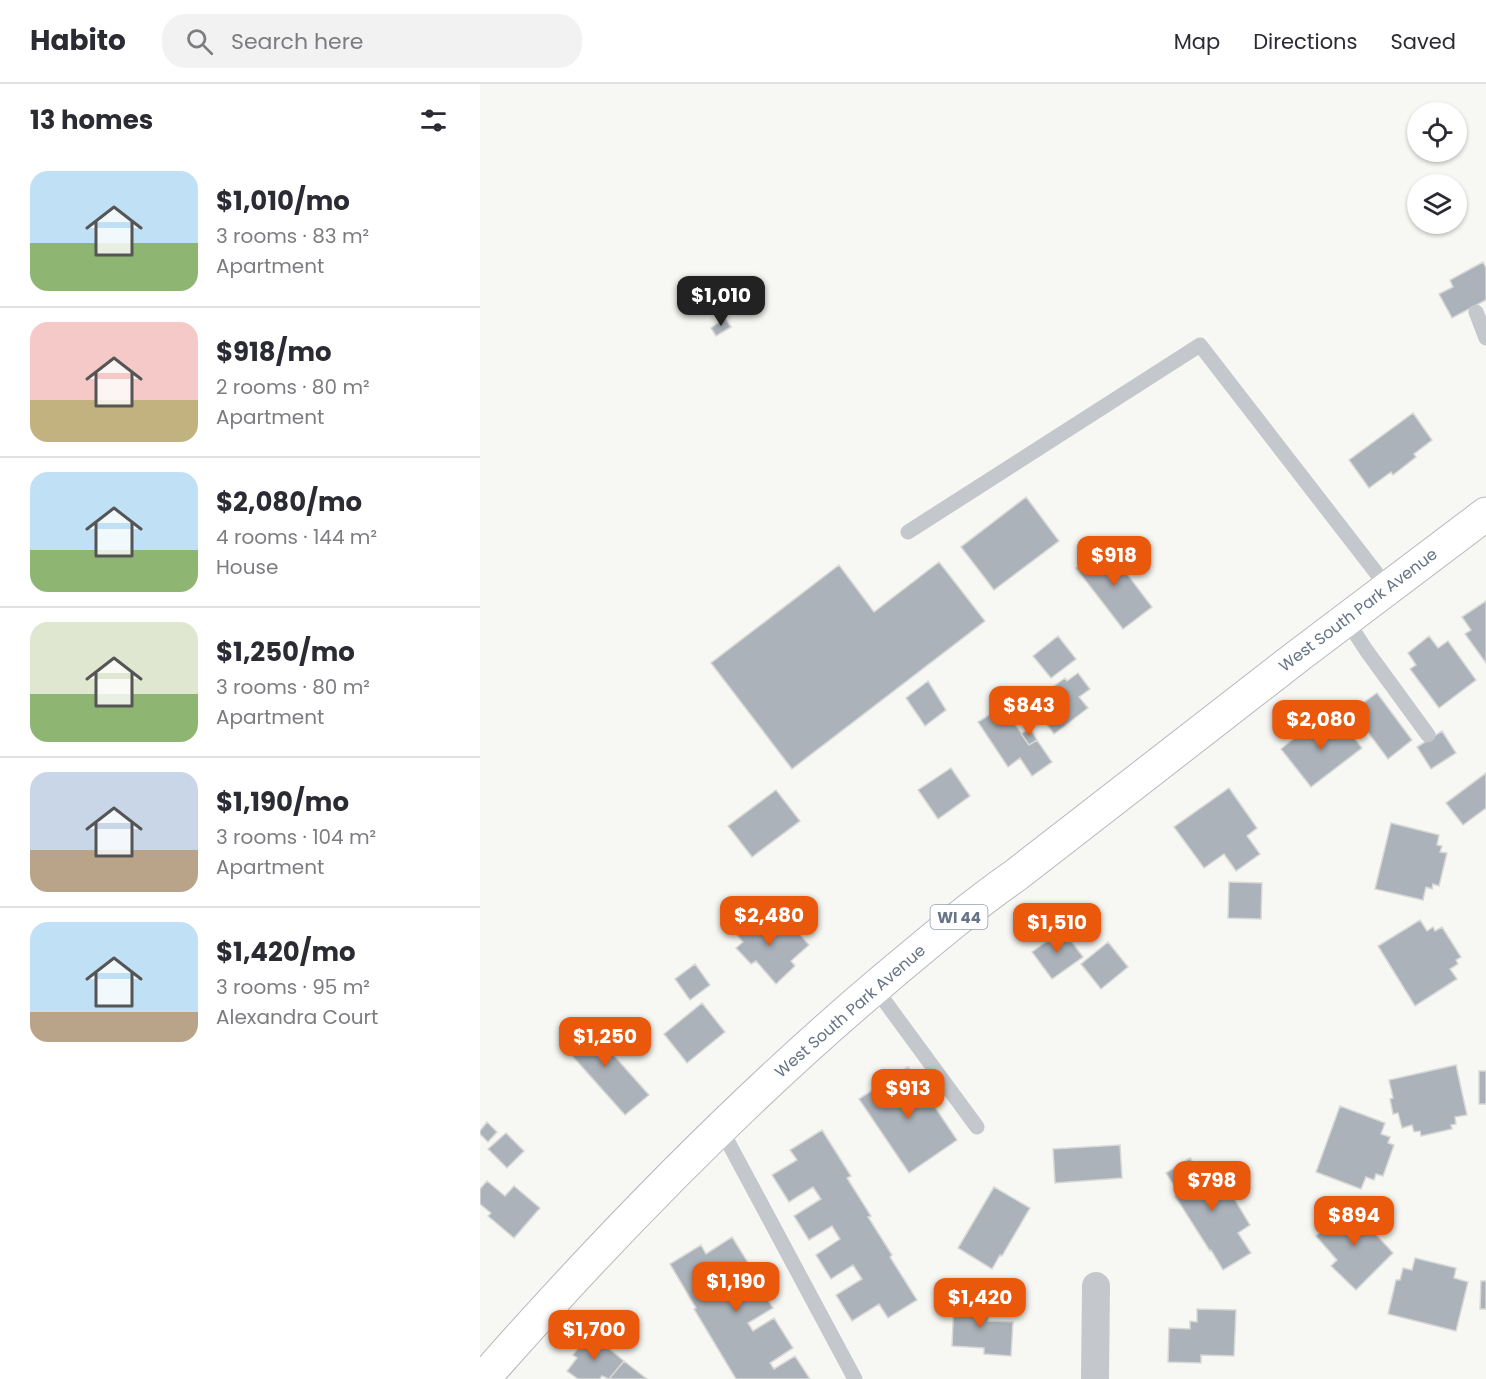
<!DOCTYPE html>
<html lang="en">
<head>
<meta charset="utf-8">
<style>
  body { margin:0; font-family:Poppins,sans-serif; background:#f2f2f3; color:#2b2b33; height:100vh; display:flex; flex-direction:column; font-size:22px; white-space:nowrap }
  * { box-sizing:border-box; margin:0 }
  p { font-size:20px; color:#7c7c81 }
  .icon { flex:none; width:33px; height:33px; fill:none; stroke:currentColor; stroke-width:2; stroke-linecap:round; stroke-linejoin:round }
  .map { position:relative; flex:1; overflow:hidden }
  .drawer { display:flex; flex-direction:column; background:#fff; width:480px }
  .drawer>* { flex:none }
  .fabs { position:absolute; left:927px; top:18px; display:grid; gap:12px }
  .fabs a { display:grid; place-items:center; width:60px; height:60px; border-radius:50%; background:#fff; box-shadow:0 2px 4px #0004; font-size:30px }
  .price { position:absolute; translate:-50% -51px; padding:0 14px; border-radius:12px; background:#ea580c; color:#fff; font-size:20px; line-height:39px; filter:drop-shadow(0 2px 3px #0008) }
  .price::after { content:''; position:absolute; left:50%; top:36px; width:18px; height:14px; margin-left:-9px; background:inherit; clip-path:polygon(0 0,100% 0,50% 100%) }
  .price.on { background:#222; color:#fff }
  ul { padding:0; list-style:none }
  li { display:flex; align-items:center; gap:18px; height:150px; padding:0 30px }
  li+li { border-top:2px solid #e1e1e2 }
  li span { display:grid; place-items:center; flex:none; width:168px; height:120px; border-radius:18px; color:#555 }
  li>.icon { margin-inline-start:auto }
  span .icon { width:72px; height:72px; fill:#fffc; stroke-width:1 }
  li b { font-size:26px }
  h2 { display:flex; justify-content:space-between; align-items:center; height:72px; padding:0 30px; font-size:26px }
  header { display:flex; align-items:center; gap:36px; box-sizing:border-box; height:84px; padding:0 30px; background:#fff; border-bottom:2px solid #e1e1e2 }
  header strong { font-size:28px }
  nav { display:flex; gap:33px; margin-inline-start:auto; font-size:21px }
  .search { width:420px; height:54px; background:#f2f2f3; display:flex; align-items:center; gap:15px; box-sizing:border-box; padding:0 21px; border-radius:24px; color:#7c7c81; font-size:22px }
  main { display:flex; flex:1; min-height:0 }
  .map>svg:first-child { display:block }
  .building { fill:#abb2b9; stroke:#d8d9d6; stroke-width:1.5 }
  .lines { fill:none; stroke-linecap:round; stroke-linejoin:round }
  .primary-casing { stroke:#b5b9bd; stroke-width:35 }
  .lane { stroke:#c4c7cb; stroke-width:15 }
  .street { stroke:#c4c7cb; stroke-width:28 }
  .primary { stroke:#fff; stroke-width:33 }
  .labels { text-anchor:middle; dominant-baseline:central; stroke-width:6; stroke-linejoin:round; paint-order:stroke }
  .shield { fill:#fff; stroke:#949eaa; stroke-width:1.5 }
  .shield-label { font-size:15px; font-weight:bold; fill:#667485 }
  .street-label { font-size:16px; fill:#667485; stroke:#fff }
</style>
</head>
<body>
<header>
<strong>Habito</strong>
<div class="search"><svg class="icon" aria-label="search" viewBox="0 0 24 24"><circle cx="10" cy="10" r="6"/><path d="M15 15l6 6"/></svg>Search here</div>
<nav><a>Map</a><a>Directions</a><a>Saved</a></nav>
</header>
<main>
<section class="drawer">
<h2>13 homes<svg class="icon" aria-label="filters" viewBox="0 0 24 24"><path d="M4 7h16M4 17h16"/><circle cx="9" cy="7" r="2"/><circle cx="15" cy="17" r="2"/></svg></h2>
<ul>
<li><span style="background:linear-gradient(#bfe0f5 60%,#8fb573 0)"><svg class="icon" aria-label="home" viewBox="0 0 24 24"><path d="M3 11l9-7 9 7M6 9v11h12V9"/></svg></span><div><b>$1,010/mo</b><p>3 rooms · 83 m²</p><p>Apartment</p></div></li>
<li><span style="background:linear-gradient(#f6c9c9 65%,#c2b280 0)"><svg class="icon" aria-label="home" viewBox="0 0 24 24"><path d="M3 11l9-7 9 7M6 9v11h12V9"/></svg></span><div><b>$918/mo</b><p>2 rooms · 80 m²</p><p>Apartment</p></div></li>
<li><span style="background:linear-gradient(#bfe0f5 65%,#8fb573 0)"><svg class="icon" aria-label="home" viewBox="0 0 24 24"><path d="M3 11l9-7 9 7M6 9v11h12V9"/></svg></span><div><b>$2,080/mo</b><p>4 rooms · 144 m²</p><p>House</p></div></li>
<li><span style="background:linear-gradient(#dfe7d0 60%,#8fb573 0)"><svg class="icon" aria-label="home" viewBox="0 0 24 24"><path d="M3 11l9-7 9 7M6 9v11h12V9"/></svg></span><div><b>$1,250/mo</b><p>3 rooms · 80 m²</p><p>Apartment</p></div></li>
<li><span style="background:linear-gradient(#c9d6e8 65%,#b9a48a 0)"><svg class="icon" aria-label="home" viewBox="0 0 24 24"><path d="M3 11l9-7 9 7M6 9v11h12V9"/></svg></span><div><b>$1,190/mo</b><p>3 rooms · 104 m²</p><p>Apartment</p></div></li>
<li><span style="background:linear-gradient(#bfe0f5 75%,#b9a48a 0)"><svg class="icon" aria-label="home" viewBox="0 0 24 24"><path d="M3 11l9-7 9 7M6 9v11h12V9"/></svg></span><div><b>$1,420/mo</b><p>3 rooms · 95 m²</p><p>Alexandra Court</p></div></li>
</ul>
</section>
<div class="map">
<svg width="1006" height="1295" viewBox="0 0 1006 1295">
  <rect width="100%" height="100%" fill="#f7f7f4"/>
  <!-- building -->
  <path class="building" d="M1003 178 1006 184V216L972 234 959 210 973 203 970 196Z
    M245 234 251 243 236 252 231 244Z
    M933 329 952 356 934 370 936 373 913 391 911 388 889 404 869 376Z
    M546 413 579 457 514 506 481 463Z
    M626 462 672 523 643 545 596 484Z
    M459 478 505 537 312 685 231 579 359 481 394 528Z
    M1006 517V579L985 550 991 546 982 533Z
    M578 552 596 575 571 594 553 572Z
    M949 552 958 564 968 557 996 596 959 624 930 585 936 581 928 569Z
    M598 589 610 605 599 613 608 624 574 650 551 619 585 594 587 597Z
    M448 597 466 626 445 642 426 614Z
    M897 609 932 656 908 675 872 627Z
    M523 622 549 661 557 656 572 678 552 692 540 674 528 683 498 638Z
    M859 634 882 664 831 703 801 665 829 642 837 652Z
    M550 644 557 656 549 661 541 650Z
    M962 647 976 669 951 685 937 663Z
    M471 684 490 712 458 735 438 706Z
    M1006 689V724L983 741 966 719Z
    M749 704 777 744 767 752 780 770 756 787 744 770 724 784 694 743Z
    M296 706 320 737 272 773 248 742Z
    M911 739 959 751 957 761 962 762 960 768 967 769 959 802 953 800 952 805 946 803 943 816 895 805Z
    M749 798 782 799 781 835 748 834Z
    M267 829 286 850 289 847 294 853 310 839 329 861 311 877 315 882 296 900 276 877 271 880 256 864 263 858 250 843Z
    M940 836 947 847 953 843 955 847 962 843 981 873 976 876 978 880 970 885 977 895 935 922 898 862Z
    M583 846 603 873 572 895 552 868Z
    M628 858 648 883 621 905 601 880Z
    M215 880 230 901 210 916 195 895Z
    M222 919 245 948 207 979 184 950Z
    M104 938 169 1011 145 1031 80 958Z
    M976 981 987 1031 975 1033 976 1040 971 1041 972 1045 941 1052 940 1047 934 1048 932 1041 922 1044 918 1029 913 1030 910 1015 913 1014 909 996Z
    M428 983 477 1056 429 1089 379 1015Z
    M999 987H1006V1020H999Z
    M860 1022 905 1039 901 1050 910 1053 908 1059 914 1061 903 1092 896 1090 894 1096 886 1093 881 1105 836 1088Z
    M7 1038 17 1048 8 1058 0 1050V1047Z
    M342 1046 371 1092 367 1094 391 1132 388 1133 412 1171 410 1173 437 1216 408 1234 399 1220 372 1237 356 1211 382 1195 373 1181 351 1195 336 1171 360 1155 352 1142 329 1156 314 1132 341 1115 333 1103 309 1118 292 1091 317 1076 310 1066Z
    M26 1049 44 1067 27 1084 8 1065Z
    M640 1061 642 1094 575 1099 573 1065Z
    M710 1074 722 1094 737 1086 770 1141 758 1149 771 1169 743 1186 731 1166 730 1167 695 1112 699 1109 686 1089Z
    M7 1097 25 1112 34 1102 60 1124 34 1154 8 1132 11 1129 0 1120V1105Z
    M514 1103 550 1124 522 1172 520 1171 512 1185 478 1164Z
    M869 1121 913 1169 876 1206 851 1182 857 1176 836 1152Z
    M252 1153 272 1185 246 1201 251 1208 274 1194 293 1224 268 1239 273 1247 294 1234 313 1264 290 1279 294 1285 315 1272 330 1295H256L214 1225 216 1224 190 1180 221 1161 226 1170Z
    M935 1174 976 1184 974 1194 988 1198 976 1247 908 1230 916 1196H920L923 1184 932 1186Z
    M1001 1197H1006V1225H1000Z
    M474 1216 509 1219 508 1237 533 1238 531 1272 504 1270V1264L472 1262Z
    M717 1225 756 1226 754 1272 721 1271V1279L688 1278 689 1244 710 1245V1237L717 1238Z
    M110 1249 144 1277 129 1295 122 1292 120 1295H98L87 1287 97 1274 93 1271Z
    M144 1277 167 1295H129Z"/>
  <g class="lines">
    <defs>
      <path id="primary" d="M3 1295C128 1153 260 1017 405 895 448 859 490 823 536 791L818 572 1006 430"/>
    </defs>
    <!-- primary casing -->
    <use href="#primary" class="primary-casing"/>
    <!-- lane -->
    <path class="lane" d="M996 228 1006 254
      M428 448 720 261 908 504
      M866 535 886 566 948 651
      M395 904 497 1043
      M241 1045 375 1295"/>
    <!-- street -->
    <path class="street" d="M615 1295 616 1202"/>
    <!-- primary -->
    <use href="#primary" class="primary"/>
  </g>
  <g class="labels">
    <!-- shield labels -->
    <rect class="shield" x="450.5" y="821" width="57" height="24" rx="4.5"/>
    <g class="shield-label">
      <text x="479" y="833">WI 44</text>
    </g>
    <!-- street labels -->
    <g class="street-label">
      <text transform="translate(878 526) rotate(-37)">West South Park Avenue</text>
      <text transform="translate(370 927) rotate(-41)">West South Park Avenue</text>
    </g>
  </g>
</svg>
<div class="fabs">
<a><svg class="icon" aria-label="locate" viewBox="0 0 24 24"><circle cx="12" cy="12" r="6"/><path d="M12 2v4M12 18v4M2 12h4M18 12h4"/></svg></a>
<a><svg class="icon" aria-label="layers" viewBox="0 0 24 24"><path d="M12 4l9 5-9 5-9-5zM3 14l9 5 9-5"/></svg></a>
</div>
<b class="price on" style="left:241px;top:243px">$1,010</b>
<b class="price" style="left:634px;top:503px">$918</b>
<b class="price" style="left:549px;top:653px">$843</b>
<b class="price" style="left:841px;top:667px">$2,080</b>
<b class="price" style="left:289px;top:863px">$2,480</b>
<b class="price" style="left:577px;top:870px">$1,510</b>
<b class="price" style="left:125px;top:984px">$1,250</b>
<b class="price" style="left:428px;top:1036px">$913</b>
<b class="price" style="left:732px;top:1128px">$798</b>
<b class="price" style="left:874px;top:1163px">$894</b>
<b class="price" style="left:256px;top:1229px">$1,190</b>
<b class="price" style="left:500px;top:1245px">$1,420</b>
<b class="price" style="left:114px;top:1277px">$1,700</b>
</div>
</main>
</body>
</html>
